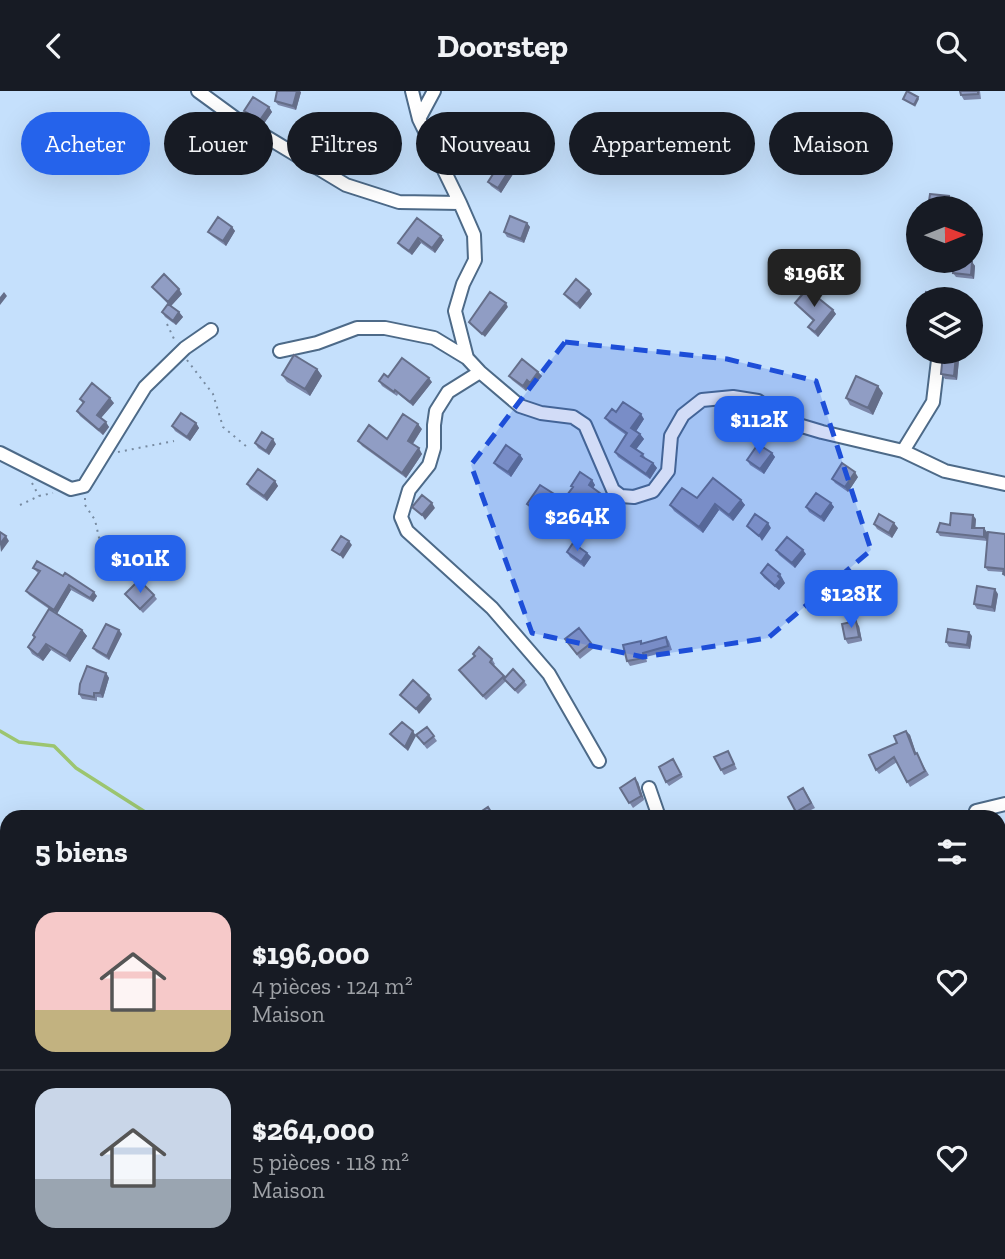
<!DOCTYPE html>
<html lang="fr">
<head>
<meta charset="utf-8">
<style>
  body { margin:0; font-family:"Zilla Slab",serif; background:#20242c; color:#f1f3f6; height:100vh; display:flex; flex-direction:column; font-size:26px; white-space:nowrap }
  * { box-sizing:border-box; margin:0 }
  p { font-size:23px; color:#9ea1a6 }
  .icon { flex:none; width:38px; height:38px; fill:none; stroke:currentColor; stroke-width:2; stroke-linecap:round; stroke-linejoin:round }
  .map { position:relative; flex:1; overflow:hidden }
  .panel { position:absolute; left:0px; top:719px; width:1006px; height:450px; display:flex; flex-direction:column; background:#171b24; border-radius:21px 21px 0 0; box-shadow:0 7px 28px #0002 }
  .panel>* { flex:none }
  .top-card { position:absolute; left:21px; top:21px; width:964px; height:63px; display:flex; gap:14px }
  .needle { width:46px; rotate:89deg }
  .controls { position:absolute; left:906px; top:105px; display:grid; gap:14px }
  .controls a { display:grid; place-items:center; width:77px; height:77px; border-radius:50%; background:#171b24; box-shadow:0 7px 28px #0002; font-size:35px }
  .price { position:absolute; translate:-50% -60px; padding:0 16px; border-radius:14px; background:#2563eb; color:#fff; font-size:23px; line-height:46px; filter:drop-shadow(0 2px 4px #0008) }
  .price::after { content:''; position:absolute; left:50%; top:42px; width:21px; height:16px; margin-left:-10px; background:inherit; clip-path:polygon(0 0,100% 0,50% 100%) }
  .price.current { background:#222; color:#fff }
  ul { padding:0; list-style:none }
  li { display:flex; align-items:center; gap:21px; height:175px; padding:0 35px }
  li+li { border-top:2px solid #363941 }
  li span { display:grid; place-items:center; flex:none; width:196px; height:140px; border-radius:21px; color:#555 }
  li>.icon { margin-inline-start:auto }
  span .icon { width:84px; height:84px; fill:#fffc; stroke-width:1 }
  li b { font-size:30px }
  h2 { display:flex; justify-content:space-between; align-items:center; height:84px; padding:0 35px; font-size:30px }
  .pill { padding:0 24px; border-radius:32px; background:#171b24; box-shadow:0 7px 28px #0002; font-size:24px; line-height:63px }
  .pill.current { background:#2563eb; color:#fff }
  header { display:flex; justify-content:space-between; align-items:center; height:91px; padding:0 35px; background:#171b24; font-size:32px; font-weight:800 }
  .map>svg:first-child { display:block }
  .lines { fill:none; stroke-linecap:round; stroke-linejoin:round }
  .stream { stroke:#9cc570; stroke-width:3.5 }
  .minor-casing { stroke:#4d6a88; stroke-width:16 }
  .path { stroke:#788ba1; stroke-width:2; stroke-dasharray:2 5; stroke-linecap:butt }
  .minor { stroke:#fff; stroke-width:12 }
  .wall { fill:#7c87a9 }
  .shaded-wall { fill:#656e89 }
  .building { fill:#909dc4; stroke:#656e89; stroke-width:2 }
  .marked { fill:#1d4ed8; fill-opacity:0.2; stroke:#1d4ed8; stroke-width:5; stroke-dasharray:14 9; stroke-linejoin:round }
</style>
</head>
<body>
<header><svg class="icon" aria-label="back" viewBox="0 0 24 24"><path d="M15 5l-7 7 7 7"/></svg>Doorstep<svg class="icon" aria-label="search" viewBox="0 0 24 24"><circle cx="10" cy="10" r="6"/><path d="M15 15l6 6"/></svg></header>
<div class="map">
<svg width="1005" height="1168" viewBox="0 0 1005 1168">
  <rect width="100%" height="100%" fill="#c5e0fc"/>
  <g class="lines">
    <!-- stream -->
    <path class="stream" d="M0 640 19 651 54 655 76 677 153 726
      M308 1162V1168"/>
    <defs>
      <path id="minor" d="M198 0 235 27 346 94 399 111 460 112
        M412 0 419 28 460 112 474 144 475 169 463 193 455 220 467 267
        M419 28 434 0
        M280 260 317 252 357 237H385L434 247 467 267 480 281 520 315 541 322 573 326 585 334 613 399 621 405 634 406 653 400 668 380 671 345 683 324 702 309 733 306 758 310 785 330 822 341 903 360 945 380 1005 393
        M480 281 448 301 436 320 434 334V357L429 374 409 399 401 426 407 440 492 517 549 583 599 670
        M903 360 933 311 938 269
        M0 362 71 398 84 395 145 296 185 257 211 239
        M649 697 659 726
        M974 726 976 720 1005 713
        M999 903 1005 910
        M0 944 7 951
        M492 1162 495 1168
        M714 1162 718 1168
        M812 1162 815 1168
        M924 1162 932 1168
        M112 1168 118 1162
        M538 1168 547 1162
        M891 1168 900 1162"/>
    </defs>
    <!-- minor casing -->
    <use href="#minor" class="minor-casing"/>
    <!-- path -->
    <path class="path" d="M167 233 175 250
      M187 269 213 303 223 336 246 355
      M118 361 174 350
      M32 392 39 405
      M85 407V414L95 429 100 451 136 475
      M20 414 39 405 53 402
      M0 832 7 819"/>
    <!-- minor -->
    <use href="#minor" class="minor"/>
  </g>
  <!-- wall -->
  <path class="wall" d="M960 0H980L981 8 964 9 961 4Z
    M301 1 296 19 278 14 275 10Z
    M269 16 272 21 263 34 247 24 244 20Z
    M528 26 531 31V46H516L513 41Z
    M87 59 92 65 84 84 61 75 56 68Z
    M351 65 354 69 346 82 330 71 326 67Z
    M512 75 515 80 501 102 491 95 488 91Z
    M527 132 530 136 524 152 507 146 504 141Z
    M232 136 235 140 226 155 212 145 208 141Z
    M441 145 444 149 435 162 421 152 412 164 401 156 398 152Z
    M972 171 975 175 974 188 956 186 953 182Z
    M152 196 182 203 171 215 179 221 183 226 176 234 165 226 162 221 169 214Z
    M589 199 592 203 580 218 567 207 564 203Z
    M795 212 833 219 836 223 818 246 811 240 808 236 813 230 798 216Z
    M959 269 957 289 945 288 941 283Z
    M317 278 322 285 310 305 287 291 282 284Z
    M538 281 542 285 533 296 530 294 526 300 512 289 509 285Z
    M388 286 432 291 413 315 398 303 397 305 382 295 379 290Z
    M883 302 873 324 850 314 846 307Z
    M80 308 114 312 101 327 109 336 103 344 80 325 77 320 83 313Z
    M616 321 644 328 636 340 640 343 644 348 636 358 643 363 646 368 653 372 657 377 650 388 618 366 615 361 626 344 609 332 605 327Z
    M196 332 199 337 190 350 175 340 172 335Z
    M422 338 413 353 422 363 406 387 362 355 358 350 387 348Z
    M255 352 276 353 269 364 258 357Z
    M772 362 775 366 764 383 750 374 747 369Z
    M520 364 523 368 511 386 497 376 494 372Z
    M858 386 848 401 835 392 832 388Z
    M592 389 595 394 593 397 612 412 599 430 578 416 571 427 560 419 550 433 532 420 527 413 559 406 562 411Z
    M275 390 278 395 267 410 250 398 247 393Z
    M741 409 745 414 733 430 719 419 703 442 674 420 670 414Z
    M831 412 834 416 824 431 809 421 806 416Z
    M976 428 975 437 987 441V450L940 445 937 441 950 434Z
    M874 433 898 437 892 447 877 438Z
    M1005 443V486L1003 481 988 480 985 476Z
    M776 459 806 463 795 477 779 464Z
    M567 461 587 462 591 466 584 476 570 466Z
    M33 477 97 505 93 511 71 499 57 522 82 539 87 545 70 571 51 559 43 570 32 563 28 556 34 546 33 544 49 518 29 504 26 500 38 482Z
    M761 482 783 488 782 489 785 492 779 499 764 487Z
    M125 503 154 504 157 508 143 522Z
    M998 503 995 521 977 518 974 513Z
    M859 535 862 550 848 553 845 548Z
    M579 537 594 557 580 568 565 548Z
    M122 543 109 569 96 561 93 557Z
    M972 545 970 558 949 556 946 551Z
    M666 546 669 550 672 559 646 566 647 571 630 575 627 570 641 550 643 553Z
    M492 568 495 573 493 575 505 587 524 590 527 594 518 603 506 590 486 609 459 579Z
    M106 582 109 587 103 607 97 606V610L82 608 79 603Z
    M402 631 408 660 393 647 390 643Z
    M427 636 437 650 427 658 416 644Z
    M906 640 910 644 916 662 929 684 910 696 897 671 879 683 876 679Z
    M728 660 737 678 724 684 721 679Z
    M675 672 683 686 669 695 666 691Z
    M638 691 644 709 633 717 620 697Z
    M806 701 815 717 799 725 788 706Z
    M1005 834V869L999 874V838Z
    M338 1162H354V1168H341Z"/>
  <!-- shaded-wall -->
  <path class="shaded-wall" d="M297 0H300L301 1 296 19 293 15Z
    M918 6 919 8 915 16 914 14Z
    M269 16 272 21 263 34 260 29Z
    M528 26 531 31V46L527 42Z
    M87 59 92 65 84 84 79 78Z
    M351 65 354 69 346 82 343 77Z
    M512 75 515 80 501 102 498 97Z
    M949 105 952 110 951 117H947Z
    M527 132 530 136 524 152 521 148Z
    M232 136 235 140 226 155 223 150Z
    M441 145 444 149 435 162 432 157Z
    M418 147 421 152 412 164 409 160Z
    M972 171 975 175 974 188 971 184Z
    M179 198 182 203 171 215 168 211Z
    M589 199 592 203 580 218 577 213Z
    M4 201 7 205 0 214V206Z
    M506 212 508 216 485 246 482 243Z
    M833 219 836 223 818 246 815 241Z
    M179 221 183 226 176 234 173 230Z
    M956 264 959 269 957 289 954 285Z
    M317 278 322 285 310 305 305 298Z
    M538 281 542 285 533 296 530 292Z
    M429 287 432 291 413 315 410 311Z
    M527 289 530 294 526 300 523 295Z
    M878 295 883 302 873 324 868 317Z
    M110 307 114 312 100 328 97 324Z
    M641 323 644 328 635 342 631 337Z
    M106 331 109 336 103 344 99 339Z
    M196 332 199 337 190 350 187 346Z
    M418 333 422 338 411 355 408 350Z
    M640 343 644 348 635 360 631 355Z
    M273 348 276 353 269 364 266 360Z
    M419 357 422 363 406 387 402 382Z
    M772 362 775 366 764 383 760 378Z
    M520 364 523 368 511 386 508 381Z
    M653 372 657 377 650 388 646 383Z
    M855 381 858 386 848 401 845 396Z
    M592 389 595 394 592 399 589 394Z
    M275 390 278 395 267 410 264 405Z
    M559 406 564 413 558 416 560 419 550 433 546 426Z
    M608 408 612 412 599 430 596 426Z
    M741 409 745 414 733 430 729 424Z
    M575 411 578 416 571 427 567 422Z
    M432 412 435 417 425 429 422 424Z
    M831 412 834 416 824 431 821 426Z
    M715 413 719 419 703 442 699 436Z
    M973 424 976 428 975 441 972 437Z
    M768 432 771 437 762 450 759 445Z
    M894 432 898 437 892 447 889 442Z
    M984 437 987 441V450L984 446Z
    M6 445 9 450 1 461 0 453Z
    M349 450 352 454 343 468 340 464Z
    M803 459 806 463 795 477 792 472Z
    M587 462 591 466 584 476 581 471Z
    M780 483 785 492 779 499 775 495Z
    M69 494 71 499 57 523 54 519Z
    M995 498 998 503 995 521 992 516Z
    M94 501 97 505 93 511 90 507Z
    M856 530 859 535 862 550 859 546Z
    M82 539 87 545 70 571 66 565Z
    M119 539 122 543 109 569 107 565Z
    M969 541 972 545 970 558 967 554Z
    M46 553 51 559 43 570 38 564Z
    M106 582 109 587 103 607 100 602Z
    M429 604 432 608 419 623 416 618Z
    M413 640 416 645 408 660 405 656Z
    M906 640 910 644 918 668 915 663Z
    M635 687 638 691 644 709 641 705Z
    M7 775V784L3 790 0 785Z"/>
  <!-- building -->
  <path class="building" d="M277 0H297L293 15 275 10Z
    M907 0 918 6 914 14 903 8Z
    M960 0H978V3L961 4Z
    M253 6 269 16 260 29 244 20Z
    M513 26H528L527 42 513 41Z
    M64 49 87 59 79 78 56 68Z
    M335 54 351 65 343 77 326 67Z
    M502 69 512 75 498 97 488 91Z
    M930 103 949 105 947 117H928Z
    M510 125 527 132 521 148 504 141Z
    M218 126 232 136 223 150 208 141Z
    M417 127 441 145 432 157 418 147 409 160 398 152Z
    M955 170 972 171 971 184 953 182Z
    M164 183 179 198 168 211 152 196Z
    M576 188 589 199 577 213 564 203Z
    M807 198 833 219 815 241 808 236 814 229 795 212Z
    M490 201 506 212 482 243 469 231Z
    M926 201 945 204 944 208H925Z
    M168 213 179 221 173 230 162 221Z
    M943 263 956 264 954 285 941 283Z
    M294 264 317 278 305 298 282 284Z
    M402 267 429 287 410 311 395 299 394 301 379 290 384 283 388 286Z
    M522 268 538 281 530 292 527 289 523 295 509 285Z
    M856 285 878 295 868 317 846 307Z
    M92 292 110 307 97 324 106 331 99 339 77 320 84 311 80 308Z
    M623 311 641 323 631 337 640 343 631 355 643 363 641 365 653 372 646 383 615 361 627 342 605 327 612 318 616 321Z
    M181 322 196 332 187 346 172 335Z
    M403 323 418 333 408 350 419 357 402 382 358 350 369 334 387 348Z
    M262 341 273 348 266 360 255 352Z
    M758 353 772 362 760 378 747 369Z
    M506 354 520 364 508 381 494 372Z
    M842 372 855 381 845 396 832 388Z
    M258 378 275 390 264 405 247 393Z
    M580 381 592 389 589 394 608 408 596 426 575 411 567 422 558 416 573 396 571 395Z
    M713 387 741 409 729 424 715 413 699 436 670 414 682 397 697 407Z
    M540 394 559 406 546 426 527 413Z
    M816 402 831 412 821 426 806 416Z
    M422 404 432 412 422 424 412 416Z
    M951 422 973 424 972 437H984V446L937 441 940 432 950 434Z
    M755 423 768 432 759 445 747 435Z
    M879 423 894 432 889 442 874 433Z
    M0 441 6 445 0 453Z
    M988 441 1005 443V484L1003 483 1004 478 985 476Z
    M341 445 349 450 340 464 332 459Z
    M787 446 803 459 792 472 776 459Z
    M573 452 587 462 581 471 567 461Z
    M37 470 63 485 65 482 94 501 90 507 69 494 54 519 26 500 40 480 33 477Z
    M768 473 780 483 778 485 781 488 775 495 761 482Z
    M139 489 154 504 140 518 125 503Z
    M977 495 995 498 992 516 974 513Z
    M49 518 82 539 66 565 46 553 38 564 28 556 35 546 33 544Z
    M856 530 859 546 845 548 842 533Z
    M106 533 119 539 107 565 93 557Z
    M579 537 591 552 577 563 565 548Z
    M948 538 969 541 967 554 946 551Z
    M666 546 668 555 643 562 644 567 627 570 623 554 641 550V553Z
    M479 556 492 568 490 571 504 585 483 605 459 579 475 565 473 563Z
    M87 575 106 582 100 602H94V606L79 603 80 593Z
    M513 578 524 590 515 599 504 588Z
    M413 589 429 604 416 618 400 604Z
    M402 631 413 640 405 656 390 643Z
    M427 636 434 645 424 653 416 644Z
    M906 640 915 663 917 662 925 680 907 691 894 666 876 679 869 664 897 652 894 645Z
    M728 660 734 673 721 679 714 666Z
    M673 668 681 683 666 691 659 676Z
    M635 687 641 705 629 712 620 697Z
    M803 697 811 712 796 721 788 706Z
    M488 716 494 726H473Z
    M1 754 7 758V775L0 785V755Z
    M1005 834V855L999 860V838Z
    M1001 1014 1005 1019V1068L1004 1069 999 1062V1015Z
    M86 1162H93L99 1167 80 1168Z
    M338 1162H351V1163L339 1165Z
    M962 1162H982L986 1168 991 1165 993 1168H966Z"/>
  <!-- marked area -->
  <path class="marked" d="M565 251 727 268 816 290 871 459 768 547 643 566 532 542 471 374Z"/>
</svg>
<div class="controls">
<a><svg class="needle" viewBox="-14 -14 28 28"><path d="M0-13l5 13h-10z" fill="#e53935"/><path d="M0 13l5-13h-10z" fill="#9ea1a6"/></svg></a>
<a><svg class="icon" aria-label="layers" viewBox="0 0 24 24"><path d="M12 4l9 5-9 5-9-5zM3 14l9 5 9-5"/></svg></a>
</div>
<b class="price current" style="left:814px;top:218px">$196K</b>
<b class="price" style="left:759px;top:365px">$112K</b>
<b class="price" style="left:577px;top:462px">$264K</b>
<b class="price" style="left:140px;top:504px">$101K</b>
<b class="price" style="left:851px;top:539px">$128K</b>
<div class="top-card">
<a class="pill current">Acheter</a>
<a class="pill">Louer</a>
<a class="pill">Filtres</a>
<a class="pill">Nouveau</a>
<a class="pill">Appartement</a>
<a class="pill">Maison</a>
</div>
<section class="panel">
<h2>5 biens<svg class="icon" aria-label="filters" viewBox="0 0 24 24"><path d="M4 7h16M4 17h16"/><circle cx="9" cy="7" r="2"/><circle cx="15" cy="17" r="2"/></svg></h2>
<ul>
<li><span style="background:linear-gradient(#f6c9c9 70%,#c2b280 0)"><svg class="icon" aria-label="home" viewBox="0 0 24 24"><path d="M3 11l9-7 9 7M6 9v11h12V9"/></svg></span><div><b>$196,000</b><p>4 pièces · 124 m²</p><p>Maison</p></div><svg class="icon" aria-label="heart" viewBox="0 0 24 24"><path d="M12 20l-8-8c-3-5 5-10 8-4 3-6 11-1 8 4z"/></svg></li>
<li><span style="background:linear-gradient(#c9d6e8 65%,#9aa5b1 0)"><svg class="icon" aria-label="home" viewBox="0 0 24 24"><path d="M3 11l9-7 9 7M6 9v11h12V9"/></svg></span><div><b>$264,000</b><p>5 pièces · 118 m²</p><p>Maison</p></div><svg class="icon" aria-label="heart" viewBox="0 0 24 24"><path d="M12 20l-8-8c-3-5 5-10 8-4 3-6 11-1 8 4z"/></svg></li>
</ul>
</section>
</div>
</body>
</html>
